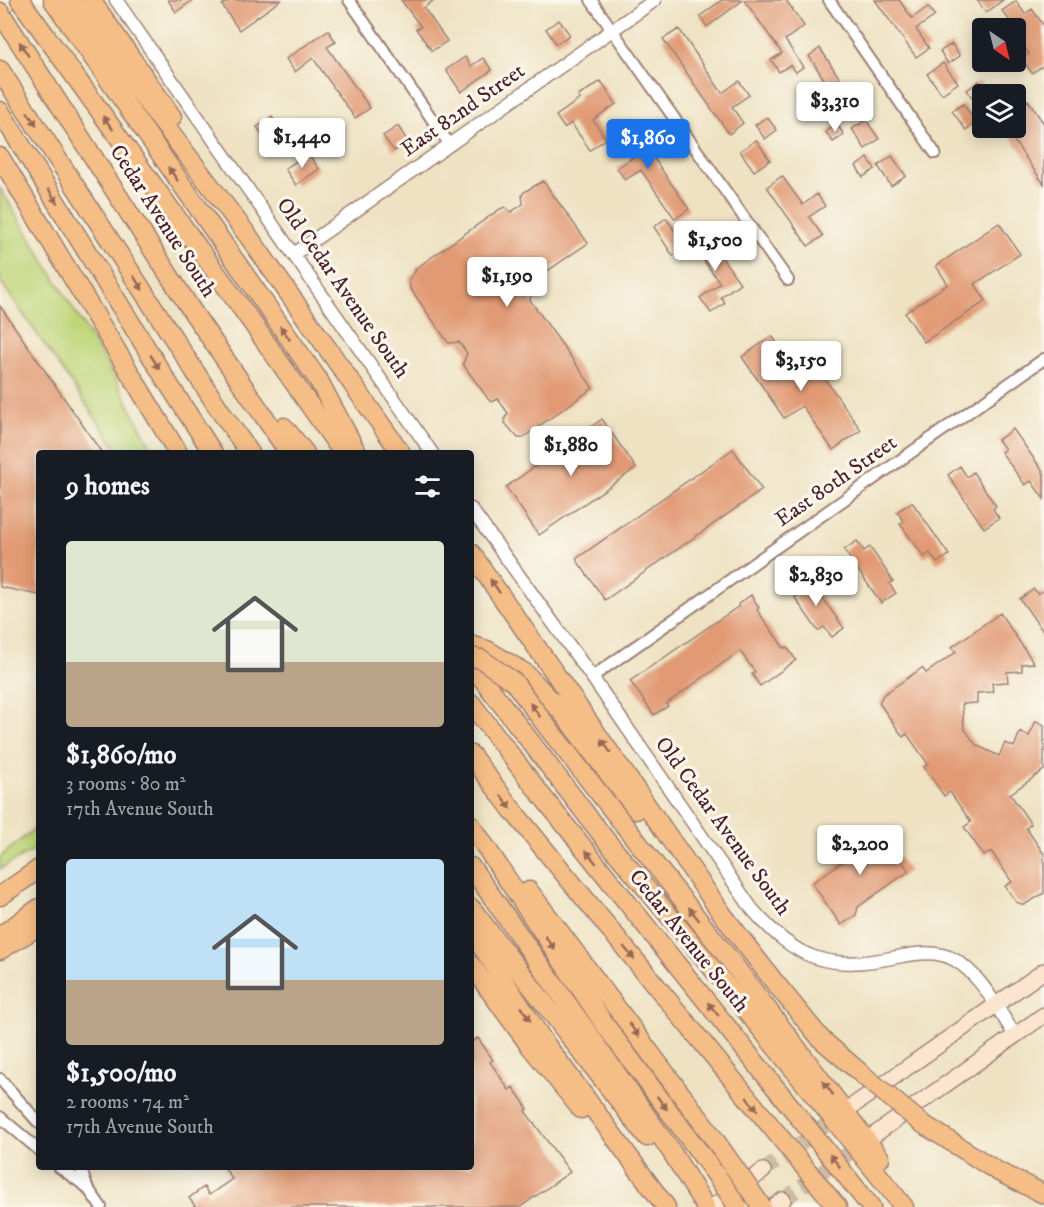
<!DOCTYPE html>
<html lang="en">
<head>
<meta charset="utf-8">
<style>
  body { margin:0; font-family:"IM FELL DW Pica",serif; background:#20242c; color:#f1f3f6; height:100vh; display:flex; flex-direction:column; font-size:22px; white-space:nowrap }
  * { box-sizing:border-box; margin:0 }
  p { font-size:20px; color:#9ea1a6 }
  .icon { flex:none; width:33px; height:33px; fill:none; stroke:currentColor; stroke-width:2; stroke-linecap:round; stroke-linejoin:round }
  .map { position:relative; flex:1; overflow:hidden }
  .drawer { position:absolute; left:36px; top:450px; width:438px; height:720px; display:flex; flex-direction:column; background:#171b24; border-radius:6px; box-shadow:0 3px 15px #0003 }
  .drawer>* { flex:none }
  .needle { width:39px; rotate:145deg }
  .controls { position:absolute; left:972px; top:18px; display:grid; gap:12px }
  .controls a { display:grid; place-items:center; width:54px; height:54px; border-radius:6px; background:#171b24; box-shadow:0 3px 15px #0003; font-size:30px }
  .price { position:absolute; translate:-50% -51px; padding:0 14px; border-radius:6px; background:#fff; color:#222; font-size:20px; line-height:39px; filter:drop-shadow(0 2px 3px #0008) }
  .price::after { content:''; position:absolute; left:50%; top:36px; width:18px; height:14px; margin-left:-9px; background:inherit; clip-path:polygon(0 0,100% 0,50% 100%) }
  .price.current { background:#1a73e8; color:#fff }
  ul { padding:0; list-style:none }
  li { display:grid; align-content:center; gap:12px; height:318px; padding:0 30px }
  li span { display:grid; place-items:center; height:186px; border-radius:6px; color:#555 }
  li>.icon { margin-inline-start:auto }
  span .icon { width:108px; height:108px; fill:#fffc; stroke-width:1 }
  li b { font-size:26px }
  h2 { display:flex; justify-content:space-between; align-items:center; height:72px; padding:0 30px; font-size:26px }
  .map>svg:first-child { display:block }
  .green { fill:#bfd579; stroke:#847a52; stroke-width:1.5 }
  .building { fill:#e19a73 }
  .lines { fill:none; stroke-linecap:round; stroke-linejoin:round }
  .secondary-tunnel { stroke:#cdbba4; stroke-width:15; stroke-dasharray:15 8; stroke-linecap:butt }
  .minor-casing { stroke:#9c8076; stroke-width:14 }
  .tertiary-casing { stroke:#9c8076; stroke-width:15 }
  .secondary-casing { stroke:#9c8076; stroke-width:18 }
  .motorway-casing { stroke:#9c8076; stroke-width:21 }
  .minor { stroke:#fff; stroke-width:10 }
  .tertiary { stroke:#fff; stroke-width:12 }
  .secondary { stroke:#fbe5cf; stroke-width:15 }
  .motorway { stroke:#f6be87; stroke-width:18 }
  .motorway-bridge-casing { stroke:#9c8076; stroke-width:21; stroke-linecap:butt }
  .motorway-bridge { stroke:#f6be87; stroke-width:18 }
  .oneway { fill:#976754 }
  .labels { text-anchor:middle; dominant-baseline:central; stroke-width:6; stroke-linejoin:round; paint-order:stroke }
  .street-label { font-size:22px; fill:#4a1f2b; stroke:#fbf7ec }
</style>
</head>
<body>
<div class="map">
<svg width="1044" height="1207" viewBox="0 0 1044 1207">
  <rect width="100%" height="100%" fill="#fbf7ec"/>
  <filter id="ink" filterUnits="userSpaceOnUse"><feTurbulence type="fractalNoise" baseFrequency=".0167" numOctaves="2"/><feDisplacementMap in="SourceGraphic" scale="12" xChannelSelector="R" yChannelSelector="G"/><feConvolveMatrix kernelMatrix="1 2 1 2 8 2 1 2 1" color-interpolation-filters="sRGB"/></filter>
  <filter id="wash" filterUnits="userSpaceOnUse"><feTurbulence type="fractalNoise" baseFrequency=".008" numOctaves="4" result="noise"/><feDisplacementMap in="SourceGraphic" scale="24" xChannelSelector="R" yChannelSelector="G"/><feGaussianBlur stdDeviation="1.35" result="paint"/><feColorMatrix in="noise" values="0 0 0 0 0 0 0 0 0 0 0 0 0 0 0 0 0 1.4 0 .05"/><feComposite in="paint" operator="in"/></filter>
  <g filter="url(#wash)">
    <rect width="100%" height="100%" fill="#eee2c2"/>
    <!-- green -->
    <path class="green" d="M0 188 114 376 154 453H120L0 281Z
      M39 825V847L0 869V857Z"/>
    <g id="blocks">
      <!-- building -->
      <path class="building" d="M168 0H193L176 12Z
        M230 0H281L239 30 222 5Z
        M401 0H434L424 8 447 41 432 51 416 29 421 27Z
        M722 0H743L707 27 700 16Z
        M744 0H786L804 26 785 40 803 67 796 72 790 65 779 72 771 60 782 53Z
        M875 0H899L912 18 928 7 935 16 916 29 929 48 916 57Z
        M977 0H1003L986 13Z
        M1016 1 1025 14 1032 9 1044 26V65L1032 73 1022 59 1029 54 1016 36V28L1002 11Z
        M559 20 570 35 556 44 546 29Z
        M679 29 722 93 739 81 749 95 732 107 743 123 729 134 663 39Z
        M328 30 336 42 327 47 370 108 355 118 313 58 295 72 286 59Z
        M952 44 960 56 948 64 940 51Z
        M820 48 855 102 841 111 828 92 807 107 799 95 824 79 809 56Z
        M465 57 471 66 483 58 492 70 461 92 446 70Z
        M943 63 958 83 942 94 927 74Z
        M601 81 616 104 593 120 606 139 590 150 571 123 564 128 556 116 580 99 578 96Z
        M979 81 985 91 973 99 967 90Z
        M1028 100 1044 124V184L1005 128H1016V109Z
        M963 104 976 122 966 130 952 111Z
        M272 117 285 136 270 147 257 127Z
        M767 117 777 130 765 139 755 125Z
        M866 120 879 139 865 149 852 129Z
        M628 121 689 209 675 219 641 170 625 180 617 168 632 158 614 130Z
        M837 124 844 135 833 142 826 132Z
        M398 126 408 142 394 151 383 136Z
        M756 140 770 160 754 171 740 151Z
        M308 153 319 169 296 185 285 169Z
        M892 156 906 176 891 186 878 166Z
        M868 158 875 169 863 177 856 166Z
        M782 176 803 205 817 194 825 206 809 217 823 236 808 246 767 187Z
        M543 181 588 243 543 274H534L530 300 593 388 522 438H518L505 423V418L508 413 498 399 491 402 488 399 463 364 467 353 459 342 449 343 447 341 410 288 409 279 416 270 415 269 500 209 505 207 511 212 523 204 522 195 524 192Z
        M666 218 686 247 673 256 654 227Z
        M999 223 1020 254 975 284 986 301 924 342 905 313 948 284 936 266Z
        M703 231 740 283 721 297 725 303 711 313 700 298 720 283 690 241Z
        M0 306 102 453H39V595L0 587Z
        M772 336 801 377 816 366 861 430 833 450 802 406 784 418 742 357Z
        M602 419 636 468 539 535 506 487Z
        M1013 429 1044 473V499L1031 481 1025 485 1001 452 1005 449 998 440Z
        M733 449 762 490 605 600 576 559Z
        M960 466 967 477 973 472 996 506 993 509 999 518 984 528 948 475Z
        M912 502 949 555 937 563 930 553 924 557 900 524 904 521 897 512Z
        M857 541 864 551 870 547 893 581 889 584 896 593 881 603 844 550Z
        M806 575 844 628 832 637 824 627 818 631 795 598 798 595 792 586Z
        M1034 589 1038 594 1044 590V633L1020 599Z
        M751 595 759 608 757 610 784 648 787 647 796 660 760 686 752 674 755 672 740 651 666 704 668 706 654 715 630 681 739 606 738 604Z
        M1000 613 1034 663 1022 664V671L1007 672 1008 682 992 683 993 692 977 693V703L962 704 964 728 976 745 999 756 1005 743 1014 747 1020 732 1029 736 1036 721 1044 725V770L1010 794 1031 824 1026 828 1044 854V893L1024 905 1016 902 1005 886 1012 882 991 851 984 856 964 827 971 822 950 792 944 796 924 767 928 764 907 734 903 737 879 703 883 695 922 668 926 673 956 652 952 647Z
        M879 829 909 871 858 907 856 915 841 925 812 883 849 857 852 841 859 842Z
        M478 1038 493 1060 490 1062 509 1090 513 1087 528 1109 525 1111 570 1172 520 1207H193L195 1206 189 1198 204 1187 209 1195 232 1179 224 1167H471V1042Z"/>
    </g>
  </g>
  <g filter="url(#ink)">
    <use href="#blocks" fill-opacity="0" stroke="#9c8076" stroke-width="1.5"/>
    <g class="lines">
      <!-- secondary-tunnel -->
      <path class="secondary-tunnel" d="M763 1171 841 1114
        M783 1200 866 1141"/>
      <defs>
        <path id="minor" d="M349 0 450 145
          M591 0 788 280
          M829 0 935 153
          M592 677 1044 359
          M0 1079 39 1123
          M0 1117 39 1150
          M59 1167 87 1187
          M80 1167 87 1187 101 1207"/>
        <path id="tertiary" d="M116 0 432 453
          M294 254 655 0
          M471 509 592 677 752 909C798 961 828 971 897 957 916 953 938 950 955 960 982 976 998 1010 1015 1035"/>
        <path id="secondary" d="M851 1107 1044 971
          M874 1135 1044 1015
          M712 1207 763 1171
          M773 1207 783 1200"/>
        <path id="motorway" d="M20 0 253 324 343 453
          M53 0 319 381 357 453
          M70 0 249 237 401 453
          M91 0 172 117
          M0 12 192 311 289 453
          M0 70 223 415 250 453
          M0 111 166 380 213 453
          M0 157 178 453
          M284 427 305 453
          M471 553 723 915 772 979 821 1039 864 1076
          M471 645 487 650 525 673 562 712 636 810
          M471 664 605 839 705 959 904 1207
          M471 703 538 791 871 1207
          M471 755 513 811 837 1207
          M471 825 605 1025 717 1176
          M471 867 671 1151 705 1206
          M529 891 705 1126
          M0 896 39 869
          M471 908 647 1137
          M471 930 542 1039 666 1207
          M0 936 39 908
          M0 950 39 926
          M730 960 880 1158
          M471 965 530 1046 581 1109
          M920 1122 997 1171 1044 1194"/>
      </defs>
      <!-- minor casing -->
      <use href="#minor" class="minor-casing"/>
      <!-- tertiary casing -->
      <use href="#tertiary" class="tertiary-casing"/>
      <!-- secondary casing -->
      <use href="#secondary" class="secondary-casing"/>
      <!-- motorway casing -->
      <use href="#motorway" class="motorway-casing"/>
      <!-- minor -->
      <use href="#minor" class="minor"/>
      <!-- tertiary -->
      <use href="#tertiary" class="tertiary"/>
      <!-- secondary -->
      <use href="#secondary" class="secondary"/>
      <!-- motorway -->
      <use href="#motorway" class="motorway"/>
      <defs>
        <path id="motorway-bridge" d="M471 657 481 659 514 682 548 728 730 960
          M864 1076 920 1122
          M705 1126 762 1207
          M717 1176 738 1207"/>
      </defs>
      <!-- motorway-bridge casing -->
      <use href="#motorway-bridge" class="motorway-bridge-casing"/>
      <!-- motorway-bridge -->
      <use href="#motorway-bridge" class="motorway-bridge"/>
    </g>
    <!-- one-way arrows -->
    <defs><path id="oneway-solid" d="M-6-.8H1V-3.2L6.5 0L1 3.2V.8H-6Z" transform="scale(1.5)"/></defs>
    <g class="oneway">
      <use href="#oneway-solid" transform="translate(24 49) rotate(-123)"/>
      <use href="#oneway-solid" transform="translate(32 119) rotate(57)"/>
      <use href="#oneway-solid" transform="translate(108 123) rotate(-126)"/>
      <use href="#oneway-solid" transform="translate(173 174) rotate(-125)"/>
      <use href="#oneway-solid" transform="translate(53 196) rotate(58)"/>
      <use href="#oneway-solid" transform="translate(138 283) rotate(57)"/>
      <use href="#oneway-solid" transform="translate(285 333) rotate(-125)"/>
      <use href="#oneway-solid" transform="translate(155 362) rotate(58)"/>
      <use href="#oneway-solid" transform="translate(495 586) rotate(-125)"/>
      <use href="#oneway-solid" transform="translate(535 710) rotate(-126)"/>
      <use href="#oneway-solid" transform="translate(606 746) rotate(-125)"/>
      <use href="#oneway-solid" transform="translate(506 802) rotate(53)"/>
      <use href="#oneway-solid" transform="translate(591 857) rotate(-129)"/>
      <use href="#oneway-solid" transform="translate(694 914) rotate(-128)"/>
      <use href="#oneway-solid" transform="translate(550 943) rotate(56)"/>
      <use href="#oneway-solid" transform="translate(629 953) rotate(51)"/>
      <use href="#oneway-solid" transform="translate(713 1009) rotate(-129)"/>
      <use href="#oneway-solid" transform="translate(526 1014) rotate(57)"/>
      <use href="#oneway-solid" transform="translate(634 1030) rotate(54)"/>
      <use href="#oneway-solid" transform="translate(828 1088) rotate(-127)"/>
      <use href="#oneway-solid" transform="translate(662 1103) rotate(53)"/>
      <use href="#oneway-solid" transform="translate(752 1104) rotate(50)"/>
      <use href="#oneway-solid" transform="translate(835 1161) rotate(-129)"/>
    </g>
  </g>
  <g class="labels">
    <!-- street labels -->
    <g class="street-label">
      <text transform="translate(463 110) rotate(-35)">East 82nd Street</text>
      <text transform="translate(163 221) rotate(57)">Cedar Avenue South</text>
      <text transform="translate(343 288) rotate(55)">Old Cedar Avenue South</text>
      <text transform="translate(836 481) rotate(-35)">East 80th Street</text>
      <text transform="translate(723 826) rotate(54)">Old Cedar Avenue South</text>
      <text transform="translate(689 941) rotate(51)">Cedar Avenue South</text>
    </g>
  </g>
</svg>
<div class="controls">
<a><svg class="needle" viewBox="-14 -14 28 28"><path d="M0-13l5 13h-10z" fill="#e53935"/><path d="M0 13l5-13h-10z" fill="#9ea1a6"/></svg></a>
<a><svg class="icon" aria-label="layers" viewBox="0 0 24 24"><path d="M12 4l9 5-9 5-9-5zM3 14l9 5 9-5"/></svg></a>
</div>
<b class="price" style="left:835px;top:133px">$3,310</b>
<b class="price" style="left:302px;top:169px">$1,440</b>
<b class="price current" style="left:648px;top:170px">$1,860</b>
<b class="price" style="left:715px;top:272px">$1,500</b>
<b class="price" style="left:507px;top:308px">$1,190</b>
<b class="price" style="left:801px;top:392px">$3,150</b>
<b class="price" style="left:571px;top:477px">$1,880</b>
<b class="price" style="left:816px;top:607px">$2,830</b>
<b class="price" style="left:860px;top:876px">$2,200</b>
<section class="drawer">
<h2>9 homes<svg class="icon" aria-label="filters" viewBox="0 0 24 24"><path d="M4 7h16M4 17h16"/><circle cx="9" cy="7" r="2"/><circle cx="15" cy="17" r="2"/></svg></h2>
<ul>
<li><span style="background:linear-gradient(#dfe7d0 65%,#b9a48a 0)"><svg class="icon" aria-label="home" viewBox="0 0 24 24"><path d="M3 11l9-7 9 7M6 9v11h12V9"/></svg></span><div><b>$1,860/mo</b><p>3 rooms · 80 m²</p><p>17th Avenue South</p></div></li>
<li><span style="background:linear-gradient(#bfe0f5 65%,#b9a48a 0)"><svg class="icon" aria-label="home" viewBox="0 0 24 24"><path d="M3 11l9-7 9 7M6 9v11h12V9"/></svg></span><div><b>$1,500/mo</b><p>2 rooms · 74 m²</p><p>17th Avenue South</p></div></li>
</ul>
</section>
</div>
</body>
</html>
